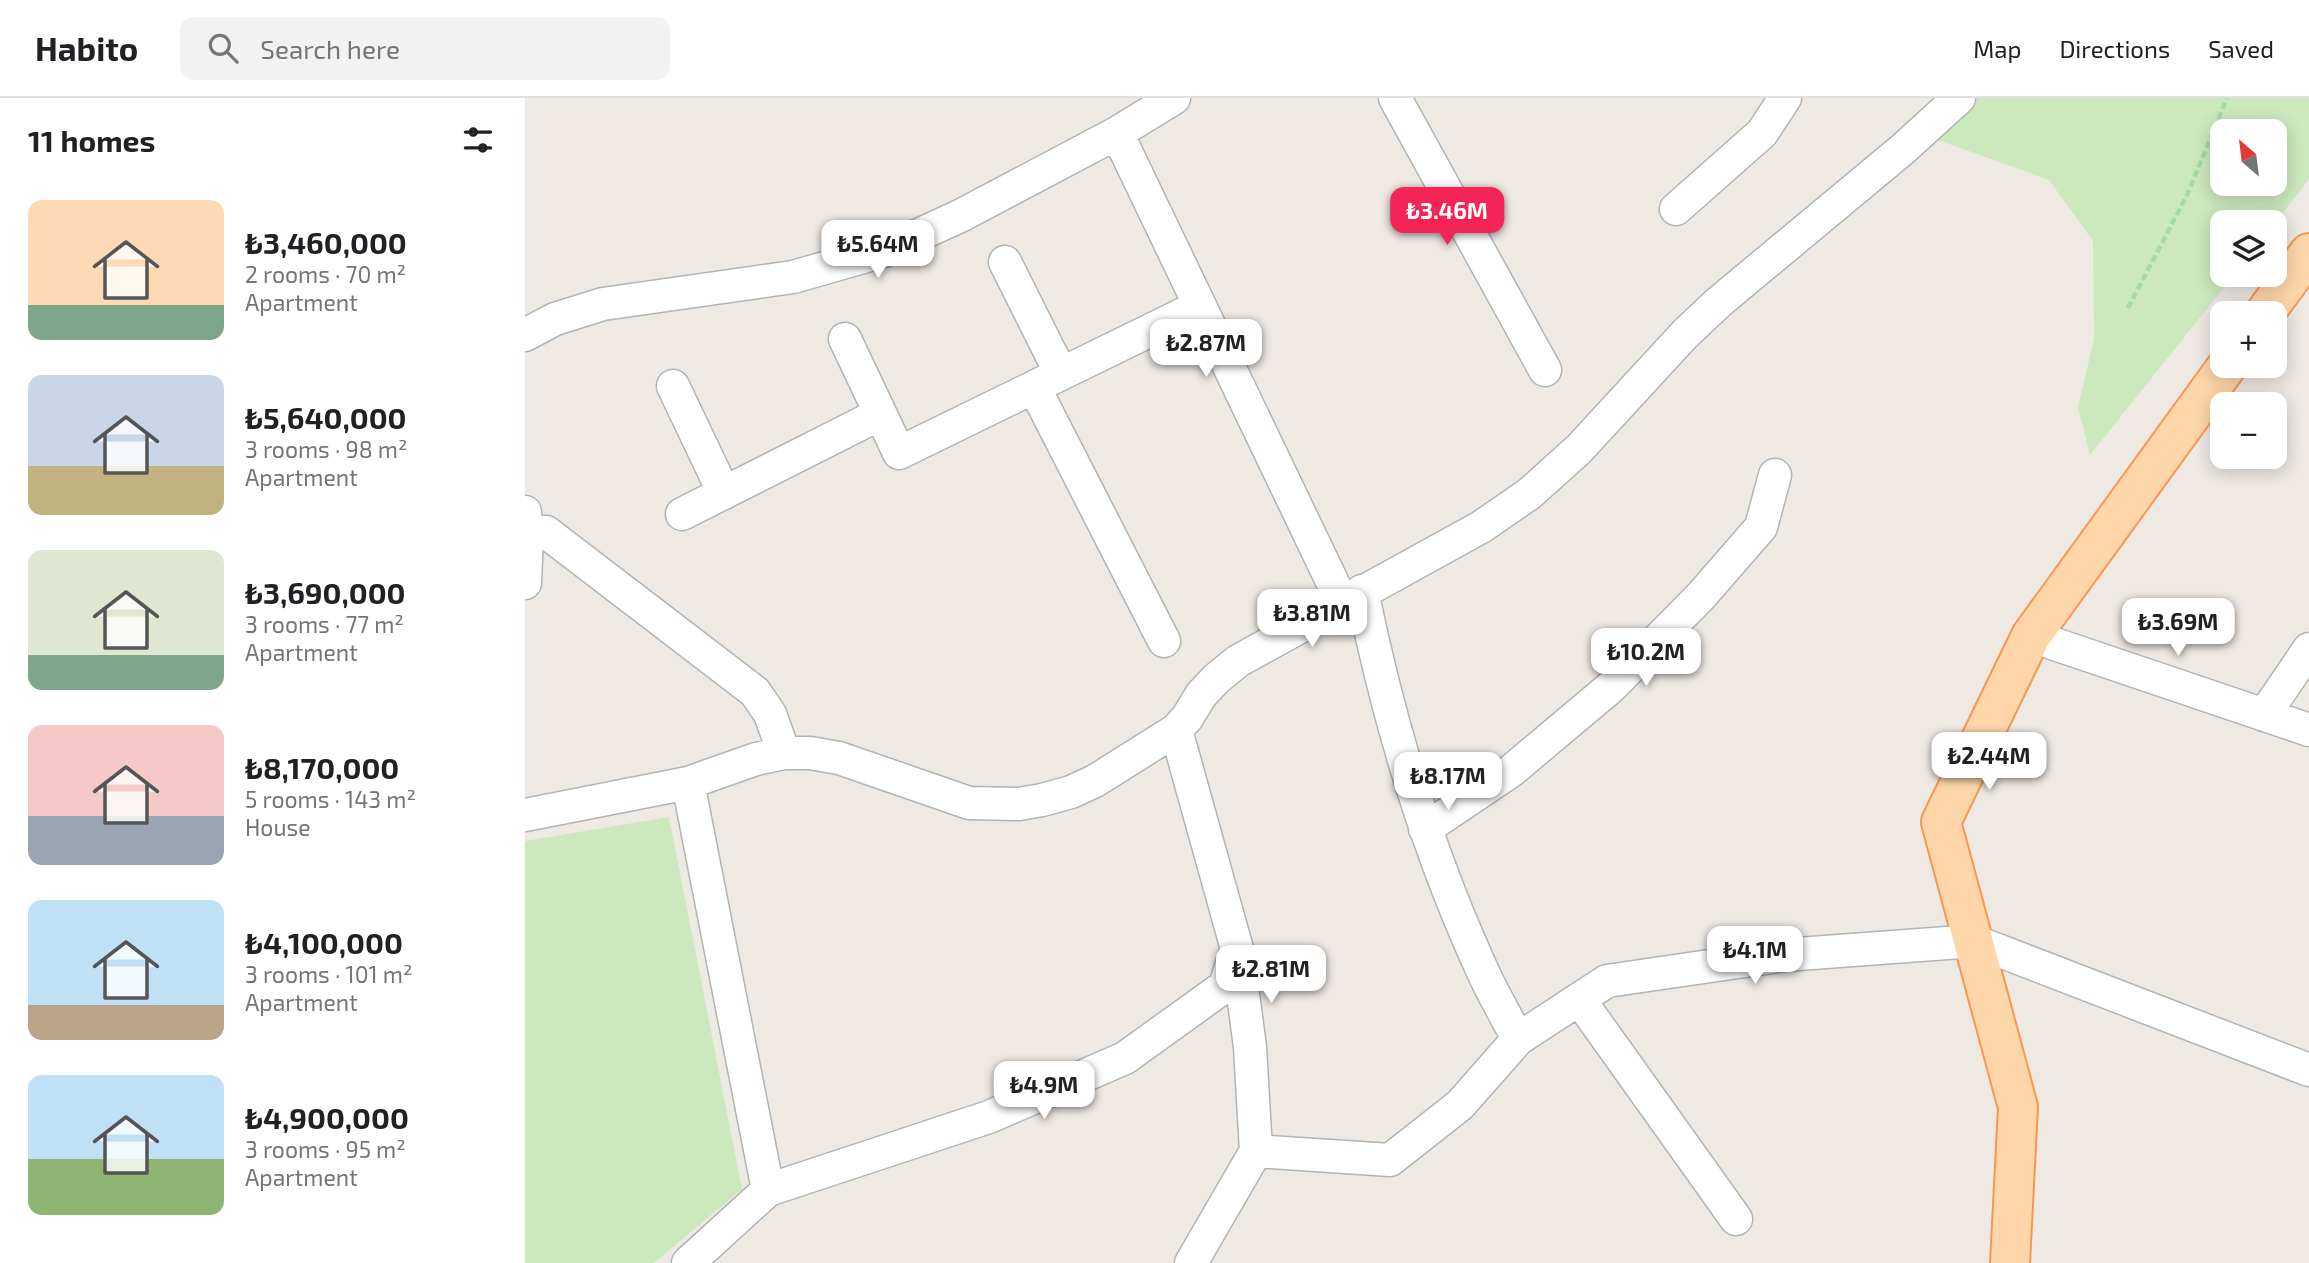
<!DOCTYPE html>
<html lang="en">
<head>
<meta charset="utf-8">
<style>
  body { margin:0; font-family:"Exo 2",sans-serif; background:#f2f2f2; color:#202124; height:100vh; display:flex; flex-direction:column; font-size:26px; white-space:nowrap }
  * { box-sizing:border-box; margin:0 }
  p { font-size:23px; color:#757577 }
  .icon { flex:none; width:38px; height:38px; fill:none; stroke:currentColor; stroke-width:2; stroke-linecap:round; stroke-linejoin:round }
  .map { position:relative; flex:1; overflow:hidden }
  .sheet { display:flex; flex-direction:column; background:#fff; width:525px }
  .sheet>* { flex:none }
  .needle { width:46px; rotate:332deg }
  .buttons { position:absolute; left:1685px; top:21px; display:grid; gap:14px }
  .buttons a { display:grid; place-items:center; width:77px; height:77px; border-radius:14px; background:#fff; box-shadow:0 4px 18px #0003; font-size:35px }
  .price { position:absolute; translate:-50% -60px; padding:0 16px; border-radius:14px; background:#fff; color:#222; font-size:23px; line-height:46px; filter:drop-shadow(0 2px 4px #0008) }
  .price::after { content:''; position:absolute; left:50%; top:42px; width:21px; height:16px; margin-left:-10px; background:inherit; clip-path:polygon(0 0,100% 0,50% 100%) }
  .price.selected { background:#f52456; color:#fff }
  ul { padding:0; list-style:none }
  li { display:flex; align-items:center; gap:21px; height:175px; padding:0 28px }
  li span { display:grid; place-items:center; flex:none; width:196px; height:140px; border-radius:14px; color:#555 }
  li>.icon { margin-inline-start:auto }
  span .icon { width:84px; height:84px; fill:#fffc; stroke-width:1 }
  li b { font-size:30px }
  h2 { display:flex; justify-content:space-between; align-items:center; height:84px; padding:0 28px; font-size:30px }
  header { display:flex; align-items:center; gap:42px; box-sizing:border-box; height:98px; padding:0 35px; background:#fff; border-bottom:2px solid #e0e0e0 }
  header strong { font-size:33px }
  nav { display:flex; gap:38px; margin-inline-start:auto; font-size:24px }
  .search { width:490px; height:63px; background:#f2f2f2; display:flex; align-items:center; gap:18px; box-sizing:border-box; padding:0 24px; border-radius:14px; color:#757577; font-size:26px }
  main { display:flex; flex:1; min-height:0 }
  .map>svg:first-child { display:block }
  .green { fill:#cce9be; fill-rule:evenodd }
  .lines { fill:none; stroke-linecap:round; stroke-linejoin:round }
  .minor-casing { stroke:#afb5b7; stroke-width:35 }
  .major-casing { stroke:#fb9651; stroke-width:42 }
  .path { stroke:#a4dca1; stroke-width:4.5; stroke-dasharray:7 3.5; stroke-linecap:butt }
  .minor { stroke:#fff; stroke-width:32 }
  .major { stroke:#ffd6a9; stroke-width:38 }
</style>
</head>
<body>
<header>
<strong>Habito</strong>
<div class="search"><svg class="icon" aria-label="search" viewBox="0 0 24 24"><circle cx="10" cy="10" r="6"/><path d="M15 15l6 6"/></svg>Search here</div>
<nav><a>Map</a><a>Directions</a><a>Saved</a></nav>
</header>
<main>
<section class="sheet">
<h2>11 homes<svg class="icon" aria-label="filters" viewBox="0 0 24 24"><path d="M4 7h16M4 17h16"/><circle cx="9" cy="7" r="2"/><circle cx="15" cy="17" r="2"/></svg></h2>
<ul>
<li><span style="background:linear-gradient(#ffd9b3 75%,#7fa58c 0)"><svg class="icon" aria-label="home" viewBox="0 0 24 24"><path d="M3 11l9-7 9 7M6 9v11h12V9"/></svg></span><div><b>₺3,460,000</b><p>2 rooms · 70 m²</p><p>Apartment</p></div></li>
<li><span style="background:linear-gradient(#c9d6e8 65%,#c2b280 0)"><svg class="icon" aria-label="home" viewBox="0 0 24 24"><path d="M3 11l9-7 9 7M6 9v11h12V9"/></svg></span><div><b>₺5,640,000</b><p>3 rooms · 98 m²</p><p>Apartment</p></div></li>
<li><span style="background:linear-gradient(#dfe7d0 75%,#7fa58c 0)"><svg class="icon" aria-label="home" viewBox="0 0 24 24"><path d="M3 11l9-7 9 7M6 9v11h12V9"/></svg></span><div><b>₺3,690,000</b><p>3 rooms · 77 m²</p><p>Apartment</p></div></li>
<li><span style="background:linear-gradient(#f6c9c9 65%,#9aa5b1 0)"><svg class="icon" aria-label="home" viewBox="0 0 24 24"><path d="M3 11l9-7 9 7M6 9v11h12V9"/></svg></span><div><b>₺8,170,000</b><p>5 rooms · 143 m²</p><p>House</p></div></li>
<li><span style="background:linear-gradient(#bfe0f5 75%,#b9a48a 0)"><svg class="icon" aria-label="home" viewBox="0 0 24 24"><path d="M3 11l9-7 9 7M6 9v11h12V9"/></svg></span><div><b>₺4,100,000</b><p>3 rooms · 101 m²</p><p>Apartment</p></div></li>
<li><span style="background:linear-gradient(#bfe0f5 60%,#8fb573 0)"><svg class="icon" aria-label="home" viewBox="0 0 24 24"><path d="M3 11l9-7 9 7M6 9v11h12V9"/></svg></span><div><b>₺4,900,000</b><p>3 rooms · 95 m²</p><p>Apartment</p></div></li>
</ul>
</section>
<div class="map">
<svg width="1784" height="1165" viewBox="0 0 1784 1165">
  <rect width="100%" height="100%" fill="#efe9e4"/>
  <!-- green -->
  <path class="green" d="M1448 0H1784V81L1750 125 1698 124V177H1709L1565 357 1553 309 1569 241 1568 143 1524 82 1410 41ZM1698 33H1750V86H1698Z
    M144 719 217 1091 129 1165H0V743Z"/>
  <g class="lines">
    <defs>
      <path id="minor" d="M870 0 1020 272
        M592 35 817 504
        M1151 111 1237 35 1260 0
        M480 164 536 276
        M0 237 30 221 78 206 268 179 359 153 437 117 592 35 649 0
        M320 241 374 355 675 208
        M148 288 199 395
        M509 289 639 543
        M0 414 2 434 0 485
        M157 416 355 316
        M2 434H21L230 594 245 616 259 655
        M837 493C863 620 900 746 954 865 965 891 980 916 993 941
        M1506 538 1784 632
        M1739 617 1784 551
        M651 632 712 851 725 949 731 1053 666 1165
        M163 685 243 1092 163 1165
        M0 717 163 685 231 661 259 655H285L314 660 444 705 494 706 517 702 546 694 570 683 651 632 662 620 676 597 691 581 713 563 956 429 1004 396 1054 351 1160 236 1194 204 1378 51 1434 0
        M900 731 986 673 1086 589 1176 498 1236 429 1250 377
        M1054 901 1211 1121
        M731 1053 865 1062 935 1007 993 941 1082 883 1260 857 1449 843 1784 972
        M243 1092 464 1019 600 960 700 888 711 853"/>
      <path id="major" d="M1740 215 1784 155
        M1485 1165 1493 1009 1416 724 1506 538 1702 268"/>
    </defs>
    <!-- minor casing -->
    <use href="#minor" class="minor-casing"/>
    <!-- major casing -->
    <use href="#major" class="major-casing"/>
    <!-- path -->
    <path class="path" d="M1603 210 1662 97 1702 0"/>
    <!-- minor -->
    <use href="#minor" class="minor"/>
    <!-- major -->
    <use href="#major" class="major"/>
  </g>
</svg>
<div class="buttons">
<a><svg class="needle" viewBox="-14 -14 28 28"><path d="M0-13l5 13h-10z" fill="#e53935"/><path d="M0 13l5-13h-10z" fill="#757577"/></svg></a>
<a><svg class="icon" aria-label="layers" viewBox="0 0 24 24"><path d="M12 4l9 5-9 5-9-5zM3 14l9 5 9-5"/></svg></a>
<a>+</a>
<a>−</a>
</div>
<b class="price selected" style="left:922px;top:149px">₺3.46M</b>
<b class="price" style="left:353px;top:182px">₺5.64M</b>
<b class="price" style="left:681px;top:281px">₺2.87M</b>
<b class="price" style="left:787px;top:551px">₺3.81M</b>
<b class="price" style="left:1653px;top:560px">₺3.69M</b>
<b class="price" style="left:1121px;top:590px">₺10.2M</b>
<b class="price" style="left:1464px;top:694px">₺2.44M</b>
<b class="price" style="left:923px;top:714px">₺8.17M</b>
<b class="price" style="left:1230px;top:888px">₺4.1M</b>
<b class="price" style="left:746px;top:907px">₺2.81M</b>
<b class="price" style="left:519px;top:1023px">₺4.9M</b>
</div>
</main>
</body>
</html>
